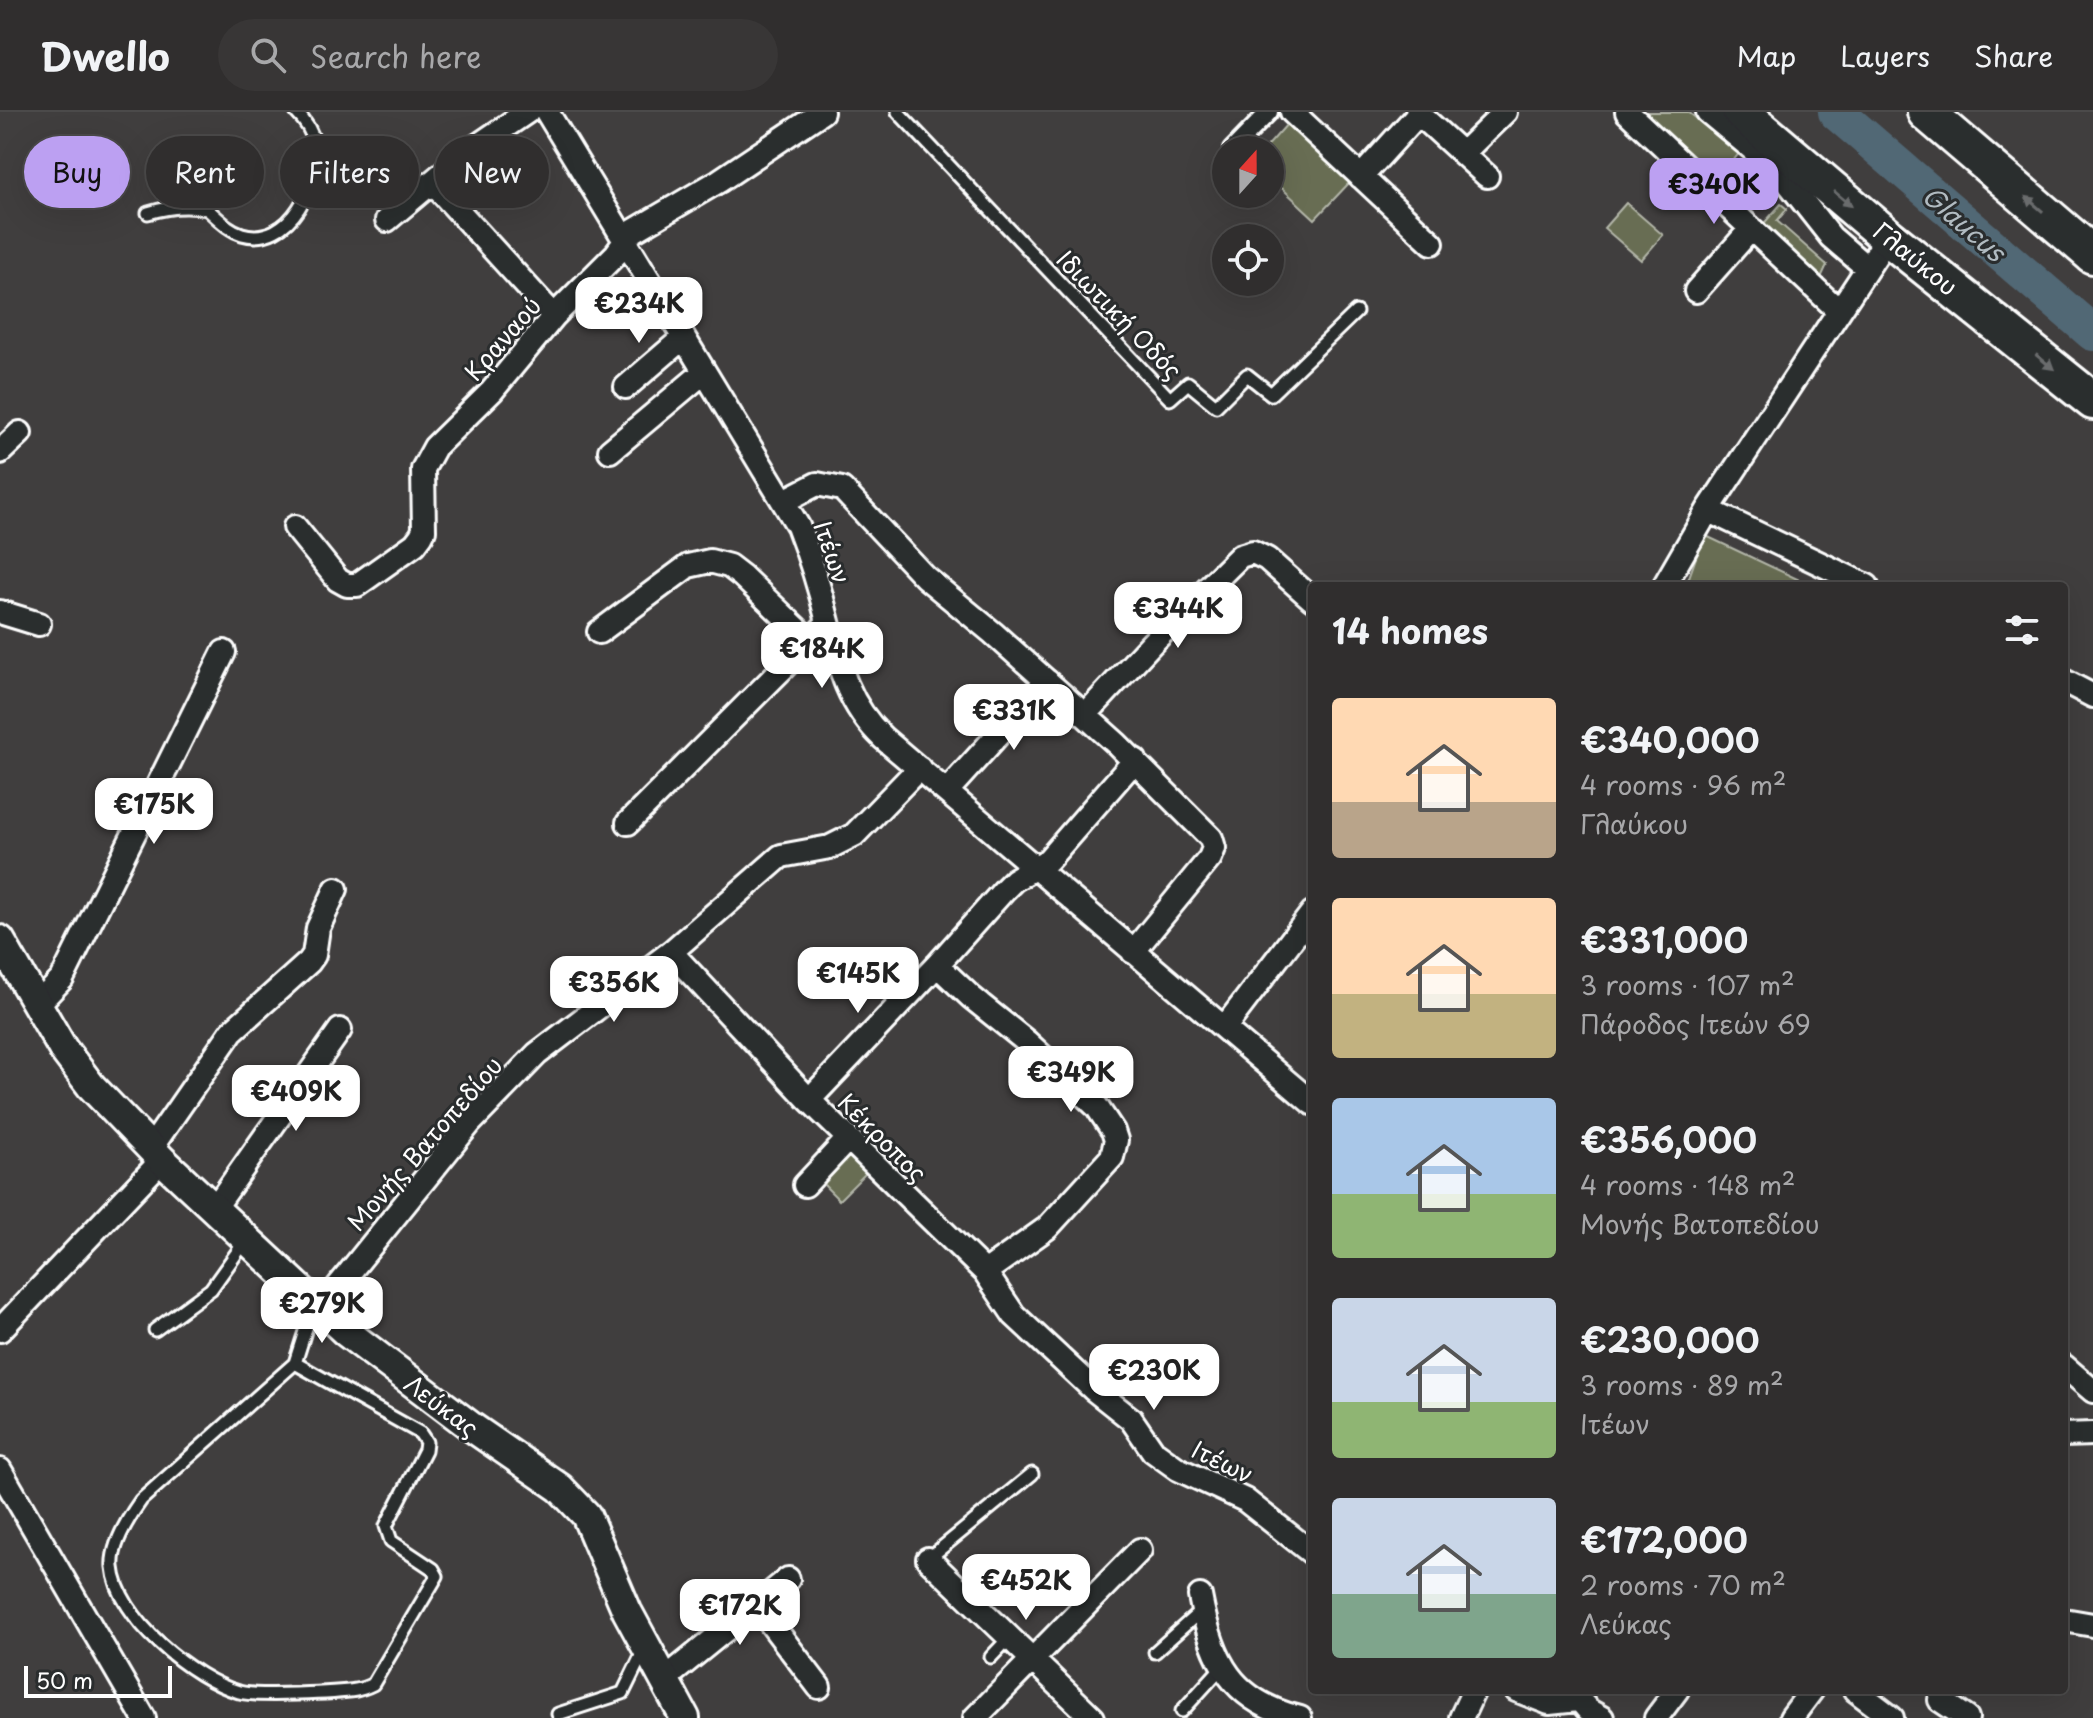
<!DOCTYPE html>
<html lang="en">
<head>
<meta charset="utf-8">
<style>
  body { margin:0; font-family:"Playpen Sans",sans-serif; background:#383636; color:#f1f3f6; height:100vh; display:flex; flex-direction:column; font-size:30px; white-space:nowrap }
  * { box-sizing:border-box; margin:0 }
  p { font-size:26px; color:#a8a8aa }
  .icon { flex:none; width:44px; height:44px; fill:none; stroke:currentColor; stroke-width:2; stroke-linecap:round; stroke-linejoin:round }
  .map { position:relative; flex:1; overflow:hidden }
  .sheet { position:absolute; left:1308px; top:470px; width:760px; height:1112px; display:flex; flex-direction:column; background:#302e2e; border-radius:8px; box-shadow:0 8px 32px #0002,0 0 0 2px #4b4a4a }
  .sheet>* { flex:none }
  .banner { position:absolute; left:24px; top:24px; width:760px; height:72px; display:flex; gap:16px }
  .needle { width:52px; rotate:21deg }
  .buttons { position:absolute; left:1212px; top:24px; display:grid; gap:16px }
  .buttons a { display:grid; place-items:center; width:72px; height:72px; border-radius:50%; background:#302e2e; box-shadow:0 8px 32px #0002,0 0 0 2px #4b4a4a; font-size:40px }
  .scale { position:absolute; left:24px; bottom:20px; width:148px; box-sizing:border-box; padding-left:8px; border:4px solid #fff; border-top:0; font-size:22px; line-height:28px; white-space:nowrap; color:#fff; -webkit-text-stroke:6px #2a2d2e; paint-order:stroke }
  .price { position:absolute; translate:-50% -68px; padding:0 18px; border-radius:16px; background:#fff; color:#222; font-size:26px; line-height:52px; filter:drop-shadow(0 2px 4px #0008) }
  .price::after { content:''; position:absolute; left:50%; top:48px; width:24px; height:18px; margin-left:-12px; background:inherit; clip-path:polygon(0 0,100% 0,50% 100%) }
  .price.current { background:#bca0f2; color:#111 }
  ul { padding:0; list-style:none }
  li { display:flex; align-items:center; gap:24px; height:200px; padding:0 24px }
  li span { display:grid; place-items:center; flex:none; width:224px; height:160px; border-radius:8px; color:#555 }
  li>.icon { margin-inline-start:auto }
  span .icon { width:96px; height:96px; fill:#fffc; stroke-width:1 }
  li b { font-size:34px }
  h2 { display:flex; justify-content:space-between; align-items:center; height:96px; padding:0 24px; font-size:34px }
  .tag { padding:0 28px; border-radius:36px; background:#302e2e; box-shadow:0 8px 32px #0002,0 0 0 2px #4b4a4a; font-size:28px; line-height:72px }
  .tag.current { background:#bca0f2; color:#111 }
  header { display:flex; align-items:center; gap:48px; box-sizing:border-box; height:112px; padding:0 40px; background:#302e2e; border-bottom:2px solid #4b4a4a }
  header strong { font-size:38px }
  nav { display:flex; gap:44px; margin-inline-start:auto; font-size:28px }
  .search { width:560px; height:72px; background:#383636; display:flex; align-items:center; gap:20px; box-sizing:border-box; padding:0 28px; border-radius:44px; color:#a8a8aa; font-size:30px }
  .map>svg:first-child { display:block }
  .green { fill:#676d53; stroke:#b3b6a9; stroke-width:2 }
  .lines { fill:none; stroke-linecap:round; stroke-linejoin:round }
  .river { stroke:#516775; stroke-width:36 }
  .service-casing { stroke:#fff; stroke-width:17 }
  .pedestrian-casing { stroke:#fff; stroke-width:22 }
  .minor-casing { stroke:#fff; stroke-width:28 }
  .tertiary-casing { stroke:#fff; stroke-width:34 }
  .primary-casing { stroke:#fff; stroke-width:42 }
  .service { stroke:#2a2d2e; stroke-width:11 }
  .pedestrian { stroke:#2a2d2e; stroke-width:16 }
  .minor { stroke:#2a2d2e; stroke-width:22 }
  .tertiary { stroke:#2a2d2e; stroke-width:28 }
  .primary { stroke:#2a2d2e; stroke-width:36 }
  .oneway { fill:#6a6c6d }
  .labels { text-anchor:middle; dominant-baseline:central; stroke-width:6; stroke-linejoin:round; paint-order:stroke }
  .street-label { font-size:24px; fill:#fff; stroke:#2a2d2e }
  .water-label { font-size:26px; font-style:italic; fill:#b1bbc1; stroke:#2a2d2e }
</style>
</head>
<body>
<header>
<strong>Dwello</strong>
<div class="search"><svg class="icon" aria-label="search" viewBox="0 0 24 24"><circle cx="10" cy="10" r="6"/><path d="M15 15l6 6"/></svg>Search here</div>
<nav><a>Map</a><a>Layers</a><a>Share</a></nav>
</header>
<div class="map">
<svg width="2093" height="1606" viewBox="0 0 2093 1606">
  <rect width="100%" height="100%" fill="#403e3e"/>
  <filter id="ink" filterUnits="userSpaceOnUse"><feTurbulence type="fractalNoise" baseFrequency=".0125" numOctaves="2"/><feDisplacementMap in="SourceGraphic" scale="16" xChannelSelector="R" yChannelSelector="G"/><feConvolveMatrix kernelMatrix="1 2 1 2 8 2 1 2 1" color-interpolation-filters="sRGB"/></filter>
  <g filter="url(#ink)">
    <!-- green -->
    <path class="green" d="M1637 0H1688L1740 40 1726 58 1735 67 1721 80Z
      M1288 11 1351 69 1315 107 1270 65V38H1264Z
      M1626 91 1663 123 1641 148 1604 116Z
      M1781 92 1787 97 1777 109 1827 153 1819 170 1759 117Z
      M1704 423 1812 474H1686Z
      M850 1037 870 1057 839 1088 825 1074 824 1063Z"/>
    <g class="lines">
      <!-- river -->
      <path class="river" d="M1836 0 2093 221"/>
      <defs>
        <path id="service" d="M898 0 1170 287 1188 271 1216 294 1247 263 1271 282 1356 200
          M148 101C167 95 187 93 207 97 218 106 228 118 242 122 290 136 321 70 314 31 312 18 305 9 296 0
          M155 1218 211 1177 246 1128
          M295 1251 420 1321 426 1330 425 1338 386 1414 391 1429 433 1457 437 1464 373 1572C367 1575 362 1577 356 1578 338 1581 255 1585 239 1580 193 1567 117 1506 113 1455 111 1433 129 1405 141 1388L295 1251 307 1213 319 1197
          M928 1447 1032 1362
          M1155 1540 1202 1498
          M991 1545 1009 1526
          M1182 1599 1222 1555
          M558 1602 623 1581 644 1538"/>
        <path id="pedestrian" d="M1232 38 1269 0"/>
        <path id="minor" d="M547 0 798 414C810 445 820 477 828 510 839 555 848 593 883 626L1312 991
          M1292 0 1432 131
          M1417 0 1487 64
          M1627 0 1838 198
          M1708 0 1779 59 1831 125 1866 155
          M1463 41 1505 0
          M1361 65 1419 1
          M432 70 554 204
          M387 108 468 40 527 0
          M1696 179 1751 117
          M626 275 683 226
          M610 339 703 261
          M0 340 20 321
          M784 389 817 372 842 377 925 465 993 521 1117 632 1211 726 1214 736 1210 746 1133 840
          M1708 398 1867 474
          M295 415 338 468 347 473H357L415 432 421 424 424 418 423 357 435 335 492 279 554 204 616 142 632 120 719 69 822 0
          M1664 474 1708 398 1888 125
          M0 500 39 512
          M599 520 688 454 710 449 729 454 742 464 810 529
          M2064 569 2093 584
          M1085 603 1152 531 1240 444 1253 440 1267 447 1312 487
          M1135 648 1048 748 1014 768 1005 777 937 853 809 988 985 1160 1014 1203 1093 1277 1131 1307 1153 1339 1178 1357 1245 1388 1312 1441
          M947 679 1047 569
          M628 711 828 511
          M671 840 809 988
          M937 853 971 885 1027 930 1097 995 1113 1019 1116 1028 1112 1045 1047 1116 985 1160
          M36 894 62 867 224 540
          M1225 915 1312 801
          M151 1036 232 919 309 850 314 843 318 816 336 777
          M805 1073 848 1027
          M214 1097 340 918
          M320 1197 470 1011 537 942 671 840 781 744 830 735 854 723 919 656
          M0 1218 162 1048
          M2064 1254 2093 1279
          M2064 1323 2093 1322
          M0 1358 144 1606
          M928 1447 1093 1606
          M1200 1484C1212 1549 1232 1590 1300 1606
          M756 1492 819 1575
          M2064 1508 2093 1513
          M665 1567 788 1467
          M1516 1578 1549 1591 1578 1588
          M1571 1578 1588 1598 1602 1606
          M1855 1578 1892 1606
          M1943 1578 1940 1588 1967 1606
          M975 1606 1140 1438
          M1461 1606 1474 1578
          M1656 1606 1677 1578
          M1791 1606 1812 1578"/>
        <path id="tertiary" d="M0 828 63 937 91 974 162 1048 346 1220 473 1316 560 1376 586 1403 627 1499 685 1606"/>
        <path id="primary" d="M1741 0 1888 125 2093 289
          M1926 0 2093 143"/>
      </defs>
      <!-- service casing -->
      <use href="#service" class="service-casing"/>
      <!-- pedestrian casing -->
      <use href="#pedestrian" class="pedestrian-casing"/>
      <!-- minor casing -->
      <use href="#minor" class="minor-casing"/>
      <!-- tertiary casing -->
      <use href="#tertiary" class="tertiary-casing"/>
      <!-- primary casing -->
      <use href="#primary" class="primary-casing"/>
      <!-- service -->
      <use href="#service" class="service"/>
      <!-- pedestrian -->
      <use href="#pedestrian" class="pedestrian"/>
      <!-- minor -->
      <use href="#minor" class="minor"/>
      <!-- tertiary -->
      <use href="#tertiary" class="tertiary"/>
      <!-- primary -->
      <use href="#primary" class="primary"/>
    </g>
    <!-- one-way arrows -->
    <defs><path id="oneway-solid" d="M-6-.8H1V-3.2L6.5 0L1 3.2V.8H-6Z" transform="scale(2)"/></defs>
    <g class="oneway">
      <use href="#oneway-solid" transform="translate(1843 87) rotate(40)"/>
      <use href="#oneway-solid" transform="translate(2034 92) rotate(-139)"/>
      <use href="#oneway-solid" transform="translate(2045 250) rotate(39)"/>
    </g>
  </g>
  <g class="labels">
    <!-- street labels -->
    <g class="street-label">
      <text transform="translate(1916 146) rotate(39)">Γλαύκου</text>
      <text transform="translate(1120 202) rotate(46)">Ιδιωτική Οδός</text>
      <text transform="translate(502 226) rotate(-49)">Κραναού</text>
      <text transform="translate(833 440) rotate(71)">Ιτέων</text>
      <text transform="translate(883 1025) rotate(45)">Κέκροπος</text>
      <text transform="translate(424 1031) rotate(-49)">Μονής Βατοπεδίου</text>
      <text transform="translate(442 1293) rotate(37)">Λεύκας</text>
      <text transform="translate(1223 1349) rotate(26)">Ιτέων</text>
    </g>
    <!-- water labels -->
    <g class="water-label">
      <text transform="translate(1964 111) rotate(41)">Glaucus</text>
    </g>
  </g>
</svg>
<div class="buttons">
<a><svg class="needle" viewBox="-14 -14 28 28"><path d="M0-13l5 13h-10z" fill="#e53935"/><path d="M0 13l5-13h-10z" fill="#a8a8aa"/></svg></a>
<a><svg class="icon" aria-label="locate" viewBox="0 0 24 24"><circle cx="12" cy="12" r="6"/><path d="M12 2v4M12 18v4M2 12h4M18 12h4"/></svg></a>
</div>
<div class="scale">50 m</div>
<b class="price current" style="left:1714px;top:114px">€340K</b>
<b class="price" style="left:639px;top:233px">€234K</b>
<b class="price" style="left:1178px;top:538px">€344K</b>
<b class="price" style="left:822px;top:578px">€184K</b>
<b class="price" style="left:1014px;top:640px">€331K</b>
<b class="price" style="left:154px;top:734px">€175K</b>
<b class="price" style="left:858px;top:903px">€145K</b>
<b class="price" style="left:614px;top:912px">€356K</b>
<b class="price" style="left:1071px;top:1002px">€349K</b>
<b class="price" style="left:296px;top:1021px">€409K</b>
<b class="price" style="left:322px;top:1233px">€279K</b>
<b class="price" style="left:1154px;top:1300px">€230K</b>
<b class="price" style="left:1026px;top:1510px">€452K</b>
<b class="price" style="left:740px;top:1535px">€172K</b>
<div class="banner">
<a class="tag current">Buy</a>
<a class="tag">Rent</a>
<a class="tag">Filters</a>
<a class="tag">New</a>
</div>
<section class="sheet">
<h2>14 homes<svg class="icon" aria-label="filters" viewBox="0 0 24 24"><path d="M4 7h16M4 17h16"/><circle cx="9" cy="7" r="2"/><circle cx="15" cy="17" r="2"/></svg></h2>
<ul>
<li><span style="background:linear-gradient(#ffd9b3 65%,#b9a48a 0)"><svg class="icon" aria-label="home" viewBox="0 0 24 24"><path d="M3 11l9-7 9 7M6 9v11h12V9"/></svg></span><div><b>€340,000</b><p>4 rooms · 96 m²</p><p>Γλαύκου</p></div></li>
<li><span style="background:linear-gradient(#ffd9b3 60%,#c2b280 0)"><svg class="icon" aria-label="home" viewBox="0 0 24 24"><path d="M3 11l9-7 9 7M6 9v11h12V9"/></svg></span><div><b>€331,000</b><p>3 rooms · 107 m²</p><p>Πάροδος Ιτεών 69</p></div></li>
<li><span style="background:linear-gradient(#a9c7e8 60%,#8fb573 0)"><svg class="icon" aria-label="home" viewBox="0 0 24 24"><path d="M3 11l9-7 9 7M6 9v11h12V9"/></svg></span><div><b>€356,000</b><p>4 rooms · 148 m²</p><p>Μονής Βατοπεδίου</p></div></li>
<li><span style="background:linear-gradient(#c9d6e8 65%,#8fb573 0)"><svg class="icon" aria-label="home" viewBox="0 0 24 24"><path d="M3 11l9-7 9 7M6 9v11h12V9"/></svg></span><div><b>€230,000</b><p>3 rooms · 89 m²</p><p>Ιτέων</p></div></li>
<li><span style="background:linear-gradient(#c9d6e8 60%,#7fa58c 0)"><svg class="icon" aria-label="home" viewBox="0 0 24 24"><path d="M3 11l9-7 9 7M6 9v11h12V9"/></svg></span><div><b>€172,000</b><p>2 rooms · 70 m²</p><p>Λεύκας</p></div></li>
</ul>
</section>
</div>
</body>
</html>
